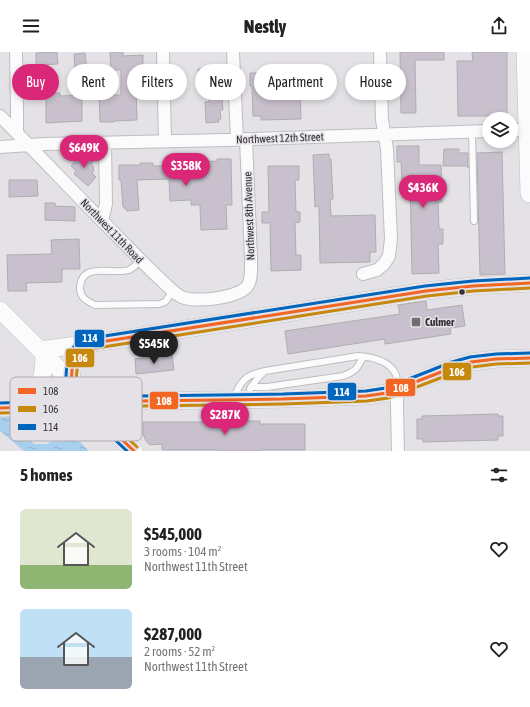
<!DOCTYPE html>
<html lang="en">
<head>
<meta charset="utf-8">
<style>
  body { margin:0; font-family:"Asap Condensed",sans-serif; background:#f2f2f2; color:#222; height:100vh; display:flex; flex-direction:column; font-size:15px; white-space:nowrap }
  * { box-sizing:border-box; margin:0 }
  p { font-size:13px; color:#767676 }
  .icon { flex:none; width:22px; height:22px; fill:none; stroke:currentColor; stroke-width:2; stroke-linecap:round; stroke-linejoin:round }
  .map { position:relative; height:399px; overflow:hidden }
  .panel { display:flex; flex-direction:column; background:#fff; flex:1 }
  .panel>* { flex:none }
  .hud { position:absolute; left:12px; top:12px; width:506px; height:36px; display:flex; gap:8px }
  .buttons { position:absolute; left:482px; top:60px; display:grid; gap:8px }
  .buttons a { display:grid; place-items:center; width:36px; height:36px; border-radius:50%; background:#fff; box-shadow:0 2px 6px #0003; font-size:20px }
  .price { position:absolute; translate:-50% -34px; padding:0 9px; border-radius:14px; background:#db2777; color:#fff; font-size:13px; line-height:26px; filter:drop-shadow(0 1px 2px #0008) }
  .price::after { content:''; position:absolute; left:50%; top:24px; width:12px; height:9px; margin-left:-6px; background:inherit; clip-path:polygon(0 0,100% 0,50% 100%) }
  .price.selected { background:#222; color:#fff }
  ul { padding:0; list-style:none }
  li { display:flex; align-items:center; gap:12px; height:100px; padding:0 20px }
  li span { display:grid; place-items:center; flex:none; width:112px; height:80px; border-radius:6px; color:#555 }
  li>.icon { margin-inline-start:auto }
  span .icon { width:48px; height:48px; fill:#fffc; stroke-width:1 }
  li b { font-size:17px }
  h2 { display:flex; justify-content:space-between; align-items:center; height:48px; padding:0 20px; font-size:17px }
  .pill { padding:0 14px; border-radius:18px; background:#fff; box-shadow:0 2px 6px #0003; font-size:14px; line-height:36px }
  .pill.selected { background:#db2777; color:#fff }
  header { display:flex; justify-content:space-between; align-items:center; height:52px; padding:0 20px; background:#fff; font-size:18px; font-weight:800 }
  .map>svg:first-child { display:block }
  .water { fill:url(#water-ripples) }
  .building { fill:#c8c0cc; stroke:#aeadaf }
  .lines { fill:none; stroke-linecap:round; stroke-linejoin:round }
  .lane-casing { stroke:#bebdc0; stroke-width:8 }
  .street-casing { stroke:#bebdc0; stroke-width:14 }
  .secondary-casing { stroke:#bebdc0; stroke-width:18 }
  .primary-casing { stroke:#bebdc0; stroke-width:20 }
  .lane { stroke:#fbfbfb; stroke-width:6 }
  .street { stroke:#fbfbfb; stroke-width:12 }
  .secondary { stroke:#fbfbfb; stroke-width:17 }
  .primary { stroke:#fbfbfb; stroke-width:19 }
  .bus-1-casing { stroke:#e4e1e7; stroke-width:6 }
  .bus-2-casing { stroke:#e4e1e7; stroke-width:6 }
  .bus-3-casing { stroke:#e4e1e7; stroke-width:6 }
  .bus-1 { stroke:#f26522; stroke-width:3 }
  .bus-2 { stroke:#c6880d; stroke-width:3 }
  .bus-3 { stroke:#0065bd; stroke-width:3 }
  .bus-dot { fill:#323033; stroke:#e4e1e7; stroke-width:1.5 }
  .poi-dot { fill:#706e72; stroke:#e4e1e7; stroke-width:1.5 }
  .labels { text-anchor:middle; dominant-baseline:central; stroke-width:3; stroke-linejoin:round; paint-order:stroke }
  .street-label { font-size:11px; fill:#323033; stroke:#e4e1e7 }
  .poi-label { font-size:11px; font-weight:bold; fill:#323033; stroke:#e4e1e7; text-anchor:start }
  .key { fill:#e4e1e7; stroke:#afacb1; stroke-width:1 }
  .key-label { font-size:11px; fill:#323033 }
  .line-badge { stroke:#e4e1e7; stroke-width:1.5 }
  .badge-label { font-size:11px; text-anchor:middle; font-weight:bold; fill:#fff }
</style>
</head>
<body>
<header><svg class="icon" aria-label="menu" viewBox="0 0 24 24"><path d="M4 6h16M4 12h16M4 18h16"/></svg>Nestly<svg class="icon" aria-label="share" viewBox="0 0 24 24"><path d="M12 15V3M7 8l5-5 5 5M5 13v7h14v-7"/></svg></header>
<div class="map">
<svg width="530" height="399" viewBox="0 0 530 399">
  <defs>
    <pattern id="water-ripples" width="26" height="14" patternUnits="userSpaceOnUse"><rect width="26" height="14" fill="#a9cfee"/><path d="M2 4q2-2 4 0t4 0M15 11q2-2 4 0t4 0" fill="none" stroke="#92b2cd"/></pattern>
  </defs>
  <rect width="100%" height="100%" fill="#e4e2e6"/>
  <!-- water -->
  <path class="water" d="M0 355 16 369 34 392H46L65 385 76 386 89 399H24L0 379Z"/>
  <!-- building -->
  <path class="building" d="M57 0 58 12 36 13V1Z
    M110 0H123V4L143 3V17H132V39L136 38 137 68 114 69V70H100L99 43H121V18H111Z
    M400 0H444V8H415L416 61H401Z
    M472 0H507V64H458L457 9H473Z
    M85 1 87 19 75 20 74 2Z
    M198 17H212V29L199 30Z
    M250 21H277V30L300 29 301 67 261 68V64H253L252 34H250Z
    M46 41H60V44L82 43V69L46 71Z
    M209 46H222L223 58H220L221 67H218L219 70 206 71 205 50H209Z
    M397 94H419V113H441L442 150H438L439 177H443V192H438L439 221 412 222 410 128H402L401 110H397Z
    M444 97H459V101H468V116V114H443Z
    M502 100 505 222 480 223 477 101Z
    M81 102 84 105 86 102 94 108 91 112 94 115 93 117 94 118 92 121 96 125 88 134 74 122 76 119 71 114Z
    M329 102V107H331L333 147H330L331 164 375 163 376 200H370V210L320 211 319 154 315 155 313 103Z
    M217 107H231L232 153H226L227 177 201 178 200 153H191V148L170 149 169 127 137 128 139 158 127 159 126 157H125V155H123L121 128H119V113H140V111H153V114H169V113L195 112V110L217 109Z
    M268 114H299V128H295L296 160H300V170L295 171 296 203H301V218L271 219 270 171H262V160H269Z
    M9 128H37L38 144 9 145Z
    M45 151H55V154L75 155V169L45 168Z
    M79 187 80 217H62V230L26 231 27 239H8L7 203 52 202 51 188Z
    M426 249 427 258 462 253 465 274 450 276 451 282 385 292V287L288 302 285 279 400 262 398 253Z
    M172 303 174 318 136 322 135 307Z
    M498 362V364H503V384H498V388L423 390V387H417V367H422V364Z
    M204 366H222V369H260V372H305V398H259V399H218V398H162V392L150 393 146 389 143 382V370H204Z"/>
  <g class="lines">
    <defs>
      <path id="lane" d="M472 80 474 169
        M140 208C137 212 133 216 129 218 113 223 81 209 80 236 80 246 87 249 95 253L159 252 165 250 173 239
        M251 335 258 326 265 319 358 304C372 305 390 308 396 323 397 327 397 332 397 336
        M250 337 251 335H267L343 324C356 319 357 317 363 305
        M234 346C240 329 247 322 265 319"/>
      <path id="street" d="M16 0 17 57V81
        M163 0 165 89
        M233 0 237 87
        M0 64C41 105 80 147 121 188 134 201 146 214 159 226 166 232 172 240 180 244 192 252 241 246 248 233 252 226 251 215 251 206L246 87
        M511 78H529
        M0 95 45 92 225 88 489 79
        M102 169 106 152 105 91
        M363 222 377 218 384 212 389 204 391 187 387 97 382 68 380 0
        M397 337V355L398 399"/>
      <path id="secondary" d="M0 258 71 329 114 380 134 399
        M40 298 122 287 426 239 473 234 530 231
        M71 329 73 309 81 293
        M22 355C40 336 44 328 44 302
        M0 356 72 354 140 349 283 347 366 344 387 341 397 337 454 315 471 310 496 307 530 306"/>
      <path id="primary" d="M526 0 530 141"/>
    </defs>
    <!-- lane casing -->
    <use href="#lane" class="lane-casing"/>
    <!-- street casing -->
    <use href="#street" class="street-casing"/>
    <!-- secondary casing -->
    <use href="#secondary" class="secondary-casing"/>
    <!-- primary casing -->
    <use href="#primary" class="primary-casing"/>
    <!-- lane -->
    <use href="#lane" class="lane"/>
    <!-- street -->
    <use href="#street" class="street"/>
    <!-- secondary -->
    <use href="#secondary" class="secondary"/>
    <!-- primary -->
    <use href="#primary" class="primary"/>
    <defs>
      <path id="bus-1" d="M0 356 72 354 140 349 283 347 366 344 387 341 454 315 471 310 496 307 530 306
        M134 399 114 380 71 329 73 309 81 293 426 239 473 234 530 231"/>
      <path id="bus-2" d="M0 361 72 359 140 354 283 352 367 349 388 346 456 320 472 315 496 312 530 311
        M137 395 118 377 76 327 78 310 84 298 427 244 473 239 530 236"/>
      <path id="bus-3" d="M0 351 72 349 140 344 283 342 366 339 386 336 452 310 470 305 496 302 530 301
        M127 399 110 383 66 331C65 318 69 298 79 288L425 234 473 229 530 226"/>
    </defs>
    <!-- bus-1 casing -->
    <use href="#bus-1" class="bus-1-casing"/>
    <!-- bus-2 casing -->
    <use href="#bus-2" class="bus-2-casing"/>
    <!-- bus-3 casing -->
    <use href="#bus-3" class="bus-3-casing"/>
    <!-- bus-1 -->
    <use href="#bus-1" class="bus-1"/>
    <!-- bus-2 -->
    <use href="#bus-2" class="bus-2"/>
    <!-- bus-3 -->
    <use href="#bus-3" class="bus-3"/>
  </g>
  <!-- markers -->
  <circle class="bus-dot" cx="462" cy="240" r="3.5"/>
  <rect class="poi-dot" x="411" y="265" width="10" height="10" rx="2"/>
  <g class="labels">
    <!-- street labels -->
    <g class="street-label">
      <text transform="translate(280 86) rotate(-2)">Northwest 12th Street</text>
      <text transform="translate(249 164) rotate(-92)">Northwest 8th Avenue</text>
      <text transform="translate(112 179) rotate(46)">Northwest 11th Road</text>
    </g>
    <!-- poi labels -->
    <g class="poi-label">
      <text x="425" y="270">Culmer</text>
    </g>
  </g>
  <!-- legend -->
  <rect x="10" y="325" width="132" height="64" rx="6" class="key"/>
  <rect x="18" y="336" width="18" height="6" fill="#f26522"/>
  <rect x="18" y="354" width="18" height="6" fill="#c6880d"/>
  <rect x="18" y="372" width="18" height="6" fill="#0065bd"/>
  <g class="key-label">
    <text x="43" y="343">108</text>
    <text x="43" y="361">106</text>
    <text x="43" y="379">114</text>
  </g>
  <g class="line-badge">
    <rect x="74" y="277" width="31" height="19" rx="4" fill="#0065bd"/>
    <rect x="65" y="296" width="30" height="20" rx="4" fill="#c6880d"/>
    <rect x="442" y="310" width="30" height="19" rx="4" fill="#c6880d"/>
    <rect x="385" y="326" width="31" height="19" rx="4" fill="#f26522"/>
    <rect x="327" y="330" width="30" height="19" rx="4" fill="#0065bd"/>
    <rect x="149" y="339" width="30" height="19" rx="4" fill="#f26522"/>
  </g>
  <g class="badge-label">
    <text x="90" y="290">114</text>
    <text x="80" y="310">106</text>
    <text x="457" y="324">106</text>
    <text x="401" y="340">108</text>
    <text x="342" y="344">114</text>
    <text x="164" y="353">108</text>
  </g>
</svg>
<div class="buttons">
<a><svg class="icon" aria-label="layers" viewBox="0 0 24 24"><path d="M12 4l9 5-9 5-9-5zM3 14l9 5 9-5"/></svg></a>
</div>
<b class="price" style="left:84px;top:117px">$649K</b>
<b class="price" style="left:186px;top:135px">$358K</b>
<b class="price" style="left:423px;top:157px">$436K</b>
<b class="price selected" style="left:154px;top:313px">$545K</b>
<b class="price" style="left:225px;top:384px">$287K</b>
<div class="hud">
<a class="pill selected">Buy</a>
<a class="pill">Rent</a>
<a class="pill">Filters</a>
<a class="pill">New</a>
<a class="pill">Apartment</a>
<a class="pill">House</a>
</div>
</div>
<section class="panel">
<h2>5 homes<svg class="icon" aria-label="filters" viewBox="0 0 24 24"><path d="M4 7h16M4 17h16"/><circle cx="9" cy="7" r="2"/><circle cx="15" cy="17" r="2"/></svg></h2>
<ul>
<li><span style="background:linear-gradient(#dfe7d0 70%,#8fb573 0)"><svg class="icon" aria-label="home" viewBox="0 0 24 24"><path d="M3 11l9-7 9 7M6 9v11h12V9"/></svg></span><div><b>$545,000</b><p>3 rooms · 104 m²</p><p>Northwest 11th Street</p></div><svg class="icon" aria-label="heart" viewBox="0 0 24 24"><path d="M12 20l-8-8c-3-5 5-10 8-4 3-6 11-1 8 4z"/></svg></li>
<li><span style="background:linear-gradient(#bfe0f5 60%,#9aa5b1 0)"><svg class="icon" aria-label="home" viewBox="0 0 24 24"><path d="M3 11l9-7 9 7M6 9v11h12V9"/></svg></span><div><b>$287,000</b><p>2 rooms · 52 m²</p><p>Northwest 11th Street</p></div><svg class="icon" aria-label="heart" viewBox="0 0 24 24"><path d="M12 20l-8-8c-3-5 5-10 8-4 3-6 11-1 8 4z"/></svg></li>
</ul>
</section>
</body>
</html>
